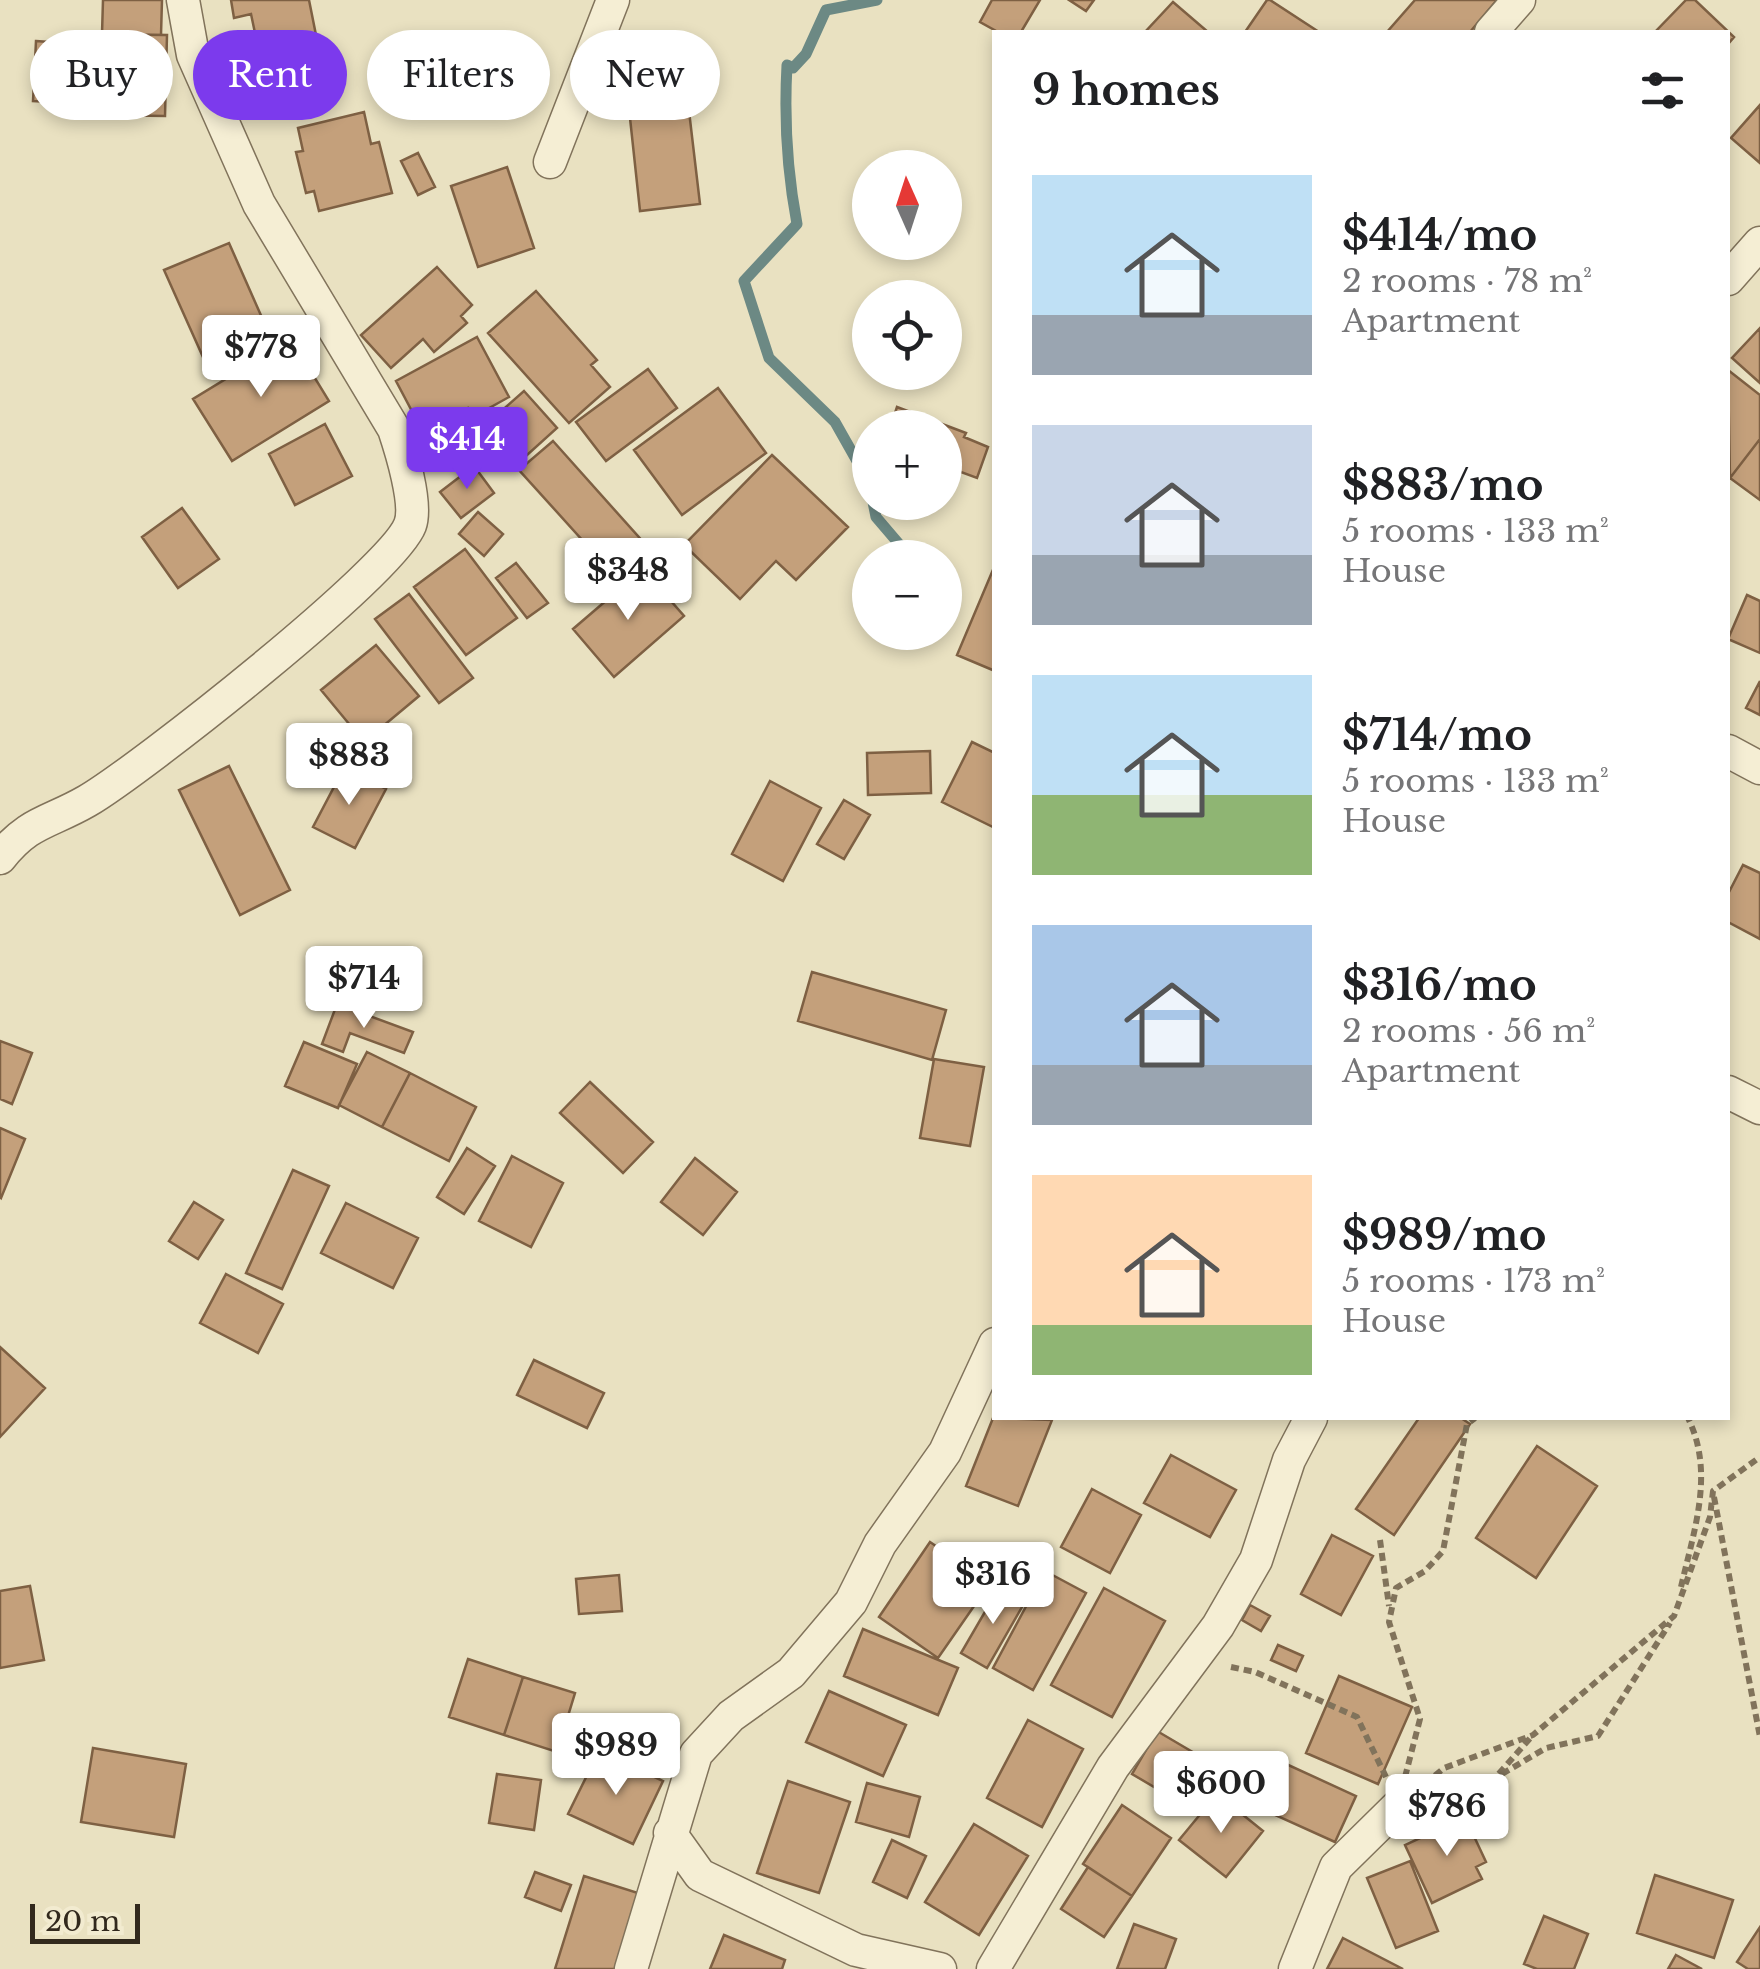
<!DOCTYPE html>
<html lang="en">
<head>
<meta charset="utf-8">
<style>
  body { margin:0; font-family:"Libre Baskerville",serif; background:#f6f6f6; color:#202124; height:100vh; display:flex; flex-direction:column; font-size:38px; white-space:nowrap }
  * { box-sizing:border-box; margin:0 }
  p { font-size:32px; color:#757577 }
  .icon { flex:none; width:55px; height:55px; fill:none; stroke:currentColor; stroke-width:2; stroke-linecap:round; stroke-linejoin:round }
  .map { position:relative; flex:1; overflow:hidden }
  .panel { position:absolute; left:992px; top:30px; width:738px; height:1390px; display:flex; flex-direction:column; background:#fff; border-radius:0px; box-shadow:0 5px 15px #0003 }
  .panel>* { flex:none }
  .guide { position:absolute; left:30px; top:30px; width:812px; height:90px; display:flex; gap:20px }
  .needle { width:65px; rotate:357deg }
  .tools { position:absolute; left:852px; top:150px; display:grid; gap:20px }
  .tools a { display:grid; place-items:center; width:110px; height:110px; border-radius:50%; background:#fff; box-shadow:0 5px 15px #0003; font-size:50px }
  .scale { position:absolute; left:30px; bottom:25px; width:110px; box-sizing:border-box; padding-left:10px; border:5px solid #32291d; border-top:0; font-size:28px; line-height:35px; white-space:nowrap; color:#32291d; -webkit-text-stroke:8px #f2ebd0; paint-order:stroke }
  .price { position:absolute; translate:-50% -85px; padding:0 22px; border-radius:10px; background:#fff; color:#222; font-size:32px; line-height:65px; filter:drop-shadow(0 2px 5px #0008) }
  .price::after { content:''; position:absolute; left:50%; top:60px; width:30px; height:22px; margin-left:-15px; background:inherit; clip-path:polygon(0 0,100% 0,50% 100%) }
  .price.active { background:#7c3aed; color:#fff }
  ul { padding:0; list-style:none }
  li { display:flex; align-items:center; gap:30px; height:250px; padding:0 40px }
  li span { display:grid; place-items:center; flex:none; width:280px; height:200px; border-radius:0px; color:#555 }
  li>.icon { margin-inline-start:auto }
  span .icon { width:120px; height:120px; fill:#fffc; stroke-width:1 }
  li b { font-size:42px }
  h2 { display:flex; justify-content:space-between; align-items:center; height:120px; padding:0 40px; font-size:42px }
  .tag { padding:0 35px; border-radius:45px; background:#fff; box-shadow:0 5px 15px #0003; font-size:35px; line-height:90px }
  .tag.active { background:#7c3aed; color:#fff }
  .map>svg:first-child { display:block }
  .lines { fill:none; stroke-linecap:round; stroke-linejoin:round }
  .stream { stroke:#6c8984; stroke-width:11 }
  .building { fill:#c4a07b; stroke:#7e6043; stroke-width:2.5 }
  .minor-casing { stroke:#81735b; stroke-width:35 }
  .path { stroke:#81735b; stroke-width:6; stroke-dasharray:8 5; stroke-linecap:butt }
  .minor { stroke:#f5eed4; stroke-width:32 }
</style>
</head>
<body>
<div class="map">
<svg width="1760" height="1969" viewBox="0 0 1760 1969">
  <rect width="100%" height="100%" fill="#e9e1c1"/>
  <g class="lines">
    <!-- stream -->
    <path class="stream" d="M870 484 835 422 769 358 744 281 797 224C787 171 784 119 787 65L793 68 806 54 826 10 877 0
      M873 502 876 517 911 558"/>
  </g>
  <!-- building -->
  <path class="building" d="M103 0H162L161 35 102 34Z
    M231 0H309L317 40 259 52 251 14 234 18Z
    M992 0H1040L1021 32H998L980 22Z
    M1069 0H1094L1086 11Z
    M1267 0H1270L1319 32H1245Z
    M1415 0H1497L1470 32H1387Z
    M1686 0H1695L1734 37 1728 44V32H1655Z
    M1173 2 1208 32H1145Z
    M102 34 167 35 165 116 101 115Z
    M36 41 91 45 90 80 72 79 70 103 33 101Z
    M259 63 261 102 234 103 232 64Z
    M1760 105V163L1731 138Z
    M689 111 700 204 640 211 630 118Z
    M364 112 371 144 379 142 392 193 319 211 314 191 306 193 296 152 303 151 298 128Z
    M418 153 435 187 418 195 401 161Z
    M507 167 534 248 478 267 451 186Z
    M229 243 271 338 207 366 164 270Z
    M437 267 472 305 461 316 467 323 434 352 423 339 391 368 361 335Z
    M536 291 597 360 591 365 610 387 569 423 488 333Z
    M1760 328V383L1732 358Z
    M477 337 509 397 473 417 468 408 423 432 396 381Z
    M291 339 329 401 232 461 193 399Z
    M648 369 677 408 606 461 576 422Z
    M1728 370 1760 395V439L1730 478Z
    M718 388 766 453 682 515 634 450Z
    M524 391 557 428 516 465 482 428Z
    M897 407 966 433 964 437 988 447 977 478 953 469 945 482V428H890Z
    M325 424 352 476 295 505 269 454Z
    M1760 439V500L1730 478Z
    M553 441 645 544 612 573 519 470Z
    M772 455 848 527 796 580 776 561 740 599 684 545Z
    M474 466 494 493 461 518 440 492Z
    M182 508 219 559 178 588 142 537Z
    M478 512 503 534 484 556 459 534Z
    M465 549 517 618 466 655 414 587Z
    M516 563 548 603 527 618 496 578Z
    M995 565V671L957 655Z
    M643 569 684 616 614 677 573 629Z
    M409 594 473 678 439 703 375 619Z
    M1747 595 1760 601V653L1728 639Z
    M376 645 419 696 364 742 321 690Z
    M1760 681V715L1746 708Z
    M972 742 995 753V828L942 802Z
    M930 751 931 793 868 795 867 753Z
    M229 766 290 890 240 915 179 790Z
    M344 768 386 789 355 848 313 827Z
    M770 781 821 808 783 881 732 854Z
    M844 800 870 815 844 859 817 844Z
    M1743 865 1760 873V939L1728 922V894Z
    M812 972 946 1010 932 1060 798 1021Z
    M337 1004 413 1032 404 1053 350 1033 343 1052 322 1044Z
    M0 1041 32 1053 12 1104 0 1099Z
    M304 1042 357 1064 338 1108 285 1086Z
    M367 1052 410 1073 382 1127 339 1105Z
    M934 1059 984 1067 970 1146 920 1138Z
    M410 1073 476 1107 449 1161 382 1127Z
    M590 1082 653 1142 623 1173 560 1113Z
    M0 1128 25 1139 1 1198 0 1197Z
    M467 1148 495 1166 464 1214 437 1197Z
    M512 1156 563 1183 531 1247 479 1221Z
    M695 1158 737 1192 703 1235 661 1202Z
    M293 1170 329 1186 282 1289 246 1273Z
    M194 1202 223 1220 198 1259 169 1241Z
    M346 1203 418 1238 393 1288 321 1253Z
    M226 1274 283 1304 258 1353 200 1323Z
    M0 1347 45 1388 0 1437Z
    M534 1360 604 1393 587 1428 517 1395Z
    M995 1413V1418L1052 1420 1018 1506 966 1486Z
    M1419 1418H1461L1470 1424 1394 1535 1356 1509Z
    M1537 1446 1597 1486 1536 1578 1476 1538Z
    M1171 1455 1236 1490 1210 1537 1144 1503Z
    M1092 1489 1141 1515 1110 1573 1061 1547Z
    M1332 1535 1373 1556 1341 1615 1301 1594Z
    M930 1542 990 1583 938 1658 879 1617Z
    M1045 1571 1086 1593 1033 1690 993 1668Z
    M619 1575 622 1611 579 1614 576 1579Z
    M30 1586 44 1660 0 1668V1591Z
    M1000 1586 1026 1600 987 1668 961 1653Z
    M1104 1588 1165 1621 1112 1717 1051 1685Z
    M1250 1605 1270 1616 1261 1631 1242 1620Z
    M863 1629 958 1668 938 1715 844 1676Z
    M1278 1645 1303 1656 1296 1671 1271 1660Z
    M468 1659 523 1677 504 1735 449 1717Z
    M1339 1676 1412 1707 1378 1784 1306 1753Z
    M523 1677 575 1693 557 1752 504 1735Z
    M829 1691 906 1725 883 1776 806 1742Z
    M1028 1720 1083 1749 1042 1827 987 1798Z
    M1157 1731 1218 1767 1193 1810 1132 1774Z
    M93 1748 186 1764 174 1837 81 1822Z
    M599 1751 663 1781 633 1844 568 1814Z
    M1273 1758 1356 1796 1335 1842 1251 1804Z
    M497 1774 541 1780 534 1830 489 1823Z
    M788 1781 850 1802 819 1893 757 1873Z
    M867 1783 920 1797 909 1837 856 1822Z
    M1217 1794 1263 1831 1226 1877 1179 1840Z
    M1122 1805 1171 1838 1132 1896 1083 1864Z
    M1465 1817 1486 1862 1476 1867 1482 1879 1432 1903 1405 1845Z
    M974 1824 1028 1856 979 1935 925 1902Z
    M892 1840 926 1856 907 1898 873 1882Z
    M1410 1861 1438 1931 1396 1948 1367 1878Z
    M1088 1867 1132 1896 1104 1937 1061 1909Z
    M535 1872 571 1885 561 1911 525 1897Z
    M1655 1875 1733 1900 1714 1958 1637 1933Z
    M584 1876 638 1893 615 1969H555Z
    M1544 1916 1588 1934 1574 1969H1537L1524 1964Z
    M1134 1924 1176 1939 1165 1969H1117Z
    M1760 1927V1969H1748L1737 1962Z
    M724 1935 785 1960 782 1969H710Z
    M1343 1938 1403 1969H1327Z
    M1676 1955 1702 1969H1668Z"/>
  <g class="lines">
    <defs>
      <path id="minor" d="M1491 32 1519 0
        M550 162 613 0
        M1728 279 1760 243
        M1728 751 1760 768
        M0 858C29 821 49 823 87 801 140 770 392 572 410 525 418 504 401 450 394 429L259 204 193 55 183 0
        M1728 1092 1760 1108
        M670 1833 700 1875 856 1950 940 1969
        M631 1969 696 1754 731 1716 791 1673 851 1602 880 1544 945 1452 995 1344
        M993 1969 1113 1767 1218 1626 1256 1560 1289 1460 1311 1418
        M1295 1969 1336 1867 1399 1805"/>
    </defs>
    <!-- minor casing -->
    <use href="#minor" class="minor-casing"/>
    <!-- path -->
    <path class="path" d="M1714 1497 1760 1737
      M1380 1540 1389 1606
      M1681 1587C1694 1530 1715 1473 1688 1418
      M1231 1667 1255 1672 1357 1717 1386 1777
      M1502 1774 1546 1748 1598 1736 1670 1623
      M1405 1777 1420 1719 1389 1622 1396 1588 1425 1571 1443 1551 1467 1424 1475 1418
      M1425 1784 1444 1768 1533 1735 1674 1616 1710 1517 1713 1491 1760 1457
      M1473 1803 1532 1736"/>
    <!-- minor -->
    <use href="#minor" class="minor"/>
  </g>
</svg>
<div class="tools">
<a><svg class="needle" viewBox="-14 -14 28 28"><path d="M0-13l5 13h-10z" fill="#e53935"/><path d="M0 13l5-13h-10z" fill="#757577"/></svg></a>
<a><svg class="icon" aria-label="locate" viewBox="0 0 24 24"><circle cx="12" cy="12" r="6"/><path d="M12 2v4M12 18v4M2 12h4M18 12h4"/></svg></a>
<a>+</a>
<a>−</a>
</div>
<div class="scale">20 m</div>
<b class="price" style="left:261px;top:400px">$778</b>
<b class="price active" style="left:467px;top:492px">$414</b>
<b class="price" style="left:628px;top:623px">$348</b>
<b class="price" style="left:349px;top:808px">$883</b>
<b class="price" style="left:364px;top:1031px">$714</b>
<b class="price" style="left:993px;top:1627px">$316</b>
<b class="price" style="left:616px;top:1798px">$989</b>
<b class="price" style="left:1221px;top:1836px">$600</b>
<b class="price" style="left:1447px;top:1859px">$786</b>
<div class="guide">
<a class="tag">Buy</a>
<a class="tag active">Rent</a>
<a class="tag">Filters</a>
<a class="tag">New</a>
</div>
<section class="panel">
<h2>9 homes<svg class="icon" aria-label="filters" viewBox="0 0 24 24"><path d="M4 7h16M4 17h16"/><circle cx="9" cy="7" r="2"/><circle cx="15" cy="17" r="2"/></svg></h2>
<ul>
<li><span style="background:linear-gradient(#bfe0f5 70%,#9aa5b1 0)"><svg class="icon" aria-label="home" viewBox="0 0 24 24"><path d="M3 11l9-7 9 7M6 9v11h12V9"/></svg></span><div><b>$414/mo</b><p>2 rooms · 78 m²</p><p>Apartment</p></div></li>
<li><span style="background:linear-gradient(#c9d6e8 65%,#9aa5b1 0)"><svg class="icon" aria-label="home" viewBox="0 0 24 24"><path d="M3 11l9-7 9 7M6 9v11h12V9"/></svg></span><div><b>$883/mo</b><p>5 rooms · 133 m²</p><p>House</p></div></li>
<li><span style="background:linear-gradient(#bfe0f5 60%,#8fb573 0)"><svg class="icon" aria-label="home" viewBox="0 0 24 24"><path d="M3 11l9-7 9 7M6 9v11h12V9"/></svg></span><div><b>$714/mo</b><p>5 rooms · 133 m²</p><p>House</p></div></li>
<li><span style="background:linear-gradient(#a9c7e8 70%,#9aa5b1 0)"><svg class="icon" aria-label="home" viewBox="0 0 24 24"><path d="M3 11l9-7 9 7M6 9v11h12V9"/></svg></span><div><b>$316/mo</b><p>2 rooms · 56 m²</p><p>Apartment</p></div></li>
<li><span style="background:linear-gradient(#ffd9b3 75%,#8fb573 0)"><svg class="icon" aria-label="home" viewBox="0 0 24 24"><path d="M3 11l9-7 9 7M6 9v11h12V9"/></svg></span><div><b>$989/mo</b><p>5 rooms · 173 m²</p><p>House</p></div></li>
</ul>
</section>
</div>
</body>
</html>
